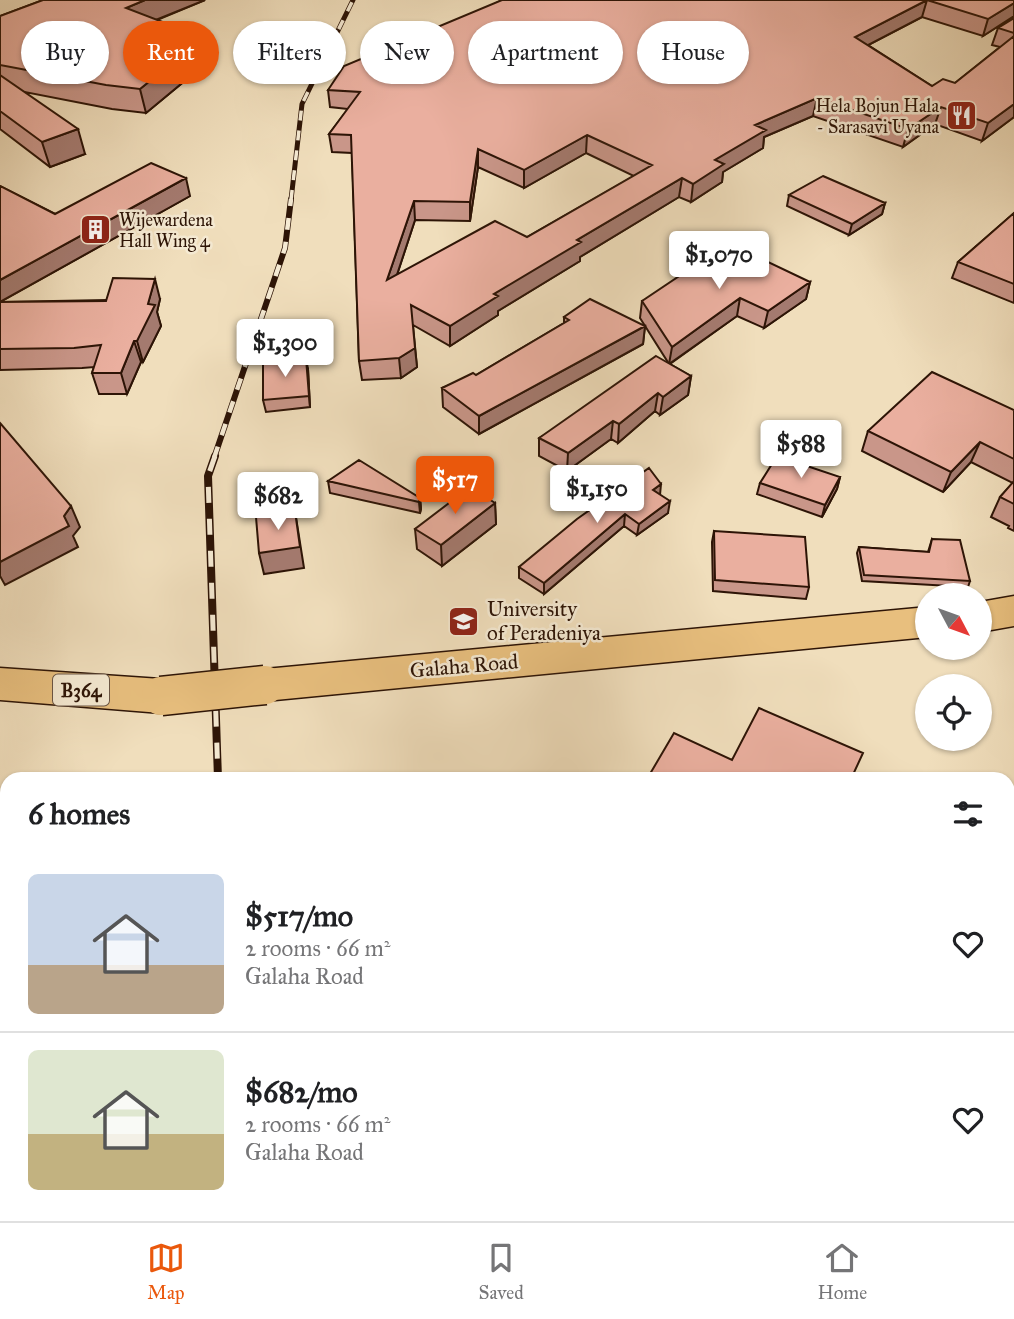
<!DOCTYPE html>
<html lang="en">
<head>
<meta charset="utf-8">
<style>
  body { margin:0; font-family:"IM FELL Great Primer",serif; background:#f2f2f2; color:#202124; height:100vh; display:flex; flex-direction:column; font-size:26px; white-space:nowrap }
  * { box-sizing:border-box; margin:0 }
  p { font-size:23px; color:#757577 }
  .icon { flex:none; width:38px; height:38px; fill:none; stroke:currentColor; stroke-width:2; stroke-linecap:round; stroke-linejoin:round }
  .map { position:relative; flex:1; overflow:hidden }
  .sheet { position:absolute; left:0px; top:772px; width:1015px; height:450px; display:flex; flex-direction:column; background:#fff; border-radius:21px 21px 0 0; box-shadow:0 2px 5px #0004 }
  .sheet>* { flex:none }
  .hud { position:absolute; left:21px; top:21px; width:973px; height:63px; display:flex; gap:14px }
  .needle { width:46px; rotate:131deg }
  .tools { position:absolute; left:915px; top:583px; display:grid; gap:14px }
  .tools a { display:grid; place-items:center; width:77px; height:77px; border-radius:50%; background:#fff; box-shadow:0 2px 5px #0004; font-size:35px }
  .price { position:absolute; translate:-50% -60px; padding:0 16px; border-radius:7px; background:#fff; color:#222; font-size:23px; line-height:46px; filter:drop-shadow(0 2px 4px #0008) }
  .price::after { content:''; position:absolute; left:50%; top:42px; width:21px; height:16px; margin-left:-10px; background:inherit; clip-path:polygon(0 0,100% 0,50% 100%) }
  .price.active { background:#ea580c; color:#fff }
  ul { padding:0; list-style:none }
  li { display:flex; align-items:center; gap:21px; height:175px; padding:0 28px }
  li+li { border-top:2px solid #e0e0e0 }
  li span { display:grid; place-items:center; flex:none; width:196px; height:140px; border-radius:10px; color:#555 }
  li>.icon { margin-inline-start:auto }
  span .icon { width:84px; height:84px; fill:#fffc; stroke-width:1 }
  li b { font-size:30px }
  h2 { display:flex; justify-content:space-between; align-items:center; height:84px; padding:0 28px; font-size:30px }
  .chip { padding:0 24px; border-radius:32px; background:#fff; box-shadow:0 2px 5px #0004; font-size:24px; line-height:63px }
  .chip.active { background:#ea580c; color:#fff }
  .tabs { display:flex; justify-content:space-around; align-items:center; height:98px; border-top:2px solid #e0e0e0; background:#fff; font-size:19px; color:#757577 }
  .tabs a { display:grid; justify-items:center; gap:4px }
  .tabs .active { color:#ea580c }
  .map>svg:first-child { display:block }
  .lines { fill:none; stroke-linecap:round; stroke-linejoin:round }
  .minor-casing { stroke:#5e4634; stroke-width:3 }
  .major-casing { stroke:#2d1406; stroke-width:3 }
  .minor { fill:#f5ead3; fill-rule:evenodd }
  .major { fill:#e8bf7e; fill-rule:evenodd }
  .rail-far3-casing { stroke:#2d1406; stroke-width:5 }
  .rail-far2-casing { stroke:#2d1406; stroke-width:6 }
  .rail-far1-casing { stroke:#2d1406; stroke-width:8 }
  .rail-casing { stroke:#2d1406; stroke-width:10 }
  .rail-far3 { stroke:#f5ead3; stroke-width:3.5; stroke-dasharray:10; stroke-linecap:butt }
  .rail-far2 { stroke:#f5ead3; stroke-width:4.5; stroke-dasharray:12; stroke-linecap:butt }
  .rail-far1 { stroke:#f5ead3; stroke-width:5; stroke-dasharray:16; stroke-linecap:butt }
  .rail { stroke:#f5ead3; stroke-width:7; stroke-dasharray:20; stroke-linecap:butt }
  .major-bridge-casing { stroke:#2d1406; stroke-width:41; stroke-linecap:butt }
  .major-bridge { stroke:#e8bf7e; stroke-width:38 }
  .wall { fill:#c99689; stroke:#2d1406; stroke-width:2; fill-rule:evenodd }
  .shaded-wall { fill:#a47a6f; stroke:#2d1406; stroke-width:2 }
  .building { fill:#eaaf9f; stroke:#2d1406; stroke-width:2; fill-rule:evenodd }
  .labels { text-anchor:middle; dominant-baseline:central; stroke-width:5; stroke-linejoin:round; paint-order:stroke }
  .far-poi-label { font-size:18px; fill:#2d1406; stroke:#f5ead3; text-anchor:end }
  .shield { fill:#f5ead3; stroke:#695444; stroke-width:2 }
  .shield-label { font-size:19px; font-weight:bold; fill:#2d1406 }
  .poi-label { font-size:21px; fill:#2d1406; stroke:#f5ead3; text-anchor:start }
  .street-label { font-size:21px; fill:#2d1406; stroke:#f5ead3 }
</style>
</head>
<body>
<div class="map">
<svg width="1014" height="1221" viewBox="0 0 1014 1221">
  <rect width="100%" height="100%" fill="#f0debc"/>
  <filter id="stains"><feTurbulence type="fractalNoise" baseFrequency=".00286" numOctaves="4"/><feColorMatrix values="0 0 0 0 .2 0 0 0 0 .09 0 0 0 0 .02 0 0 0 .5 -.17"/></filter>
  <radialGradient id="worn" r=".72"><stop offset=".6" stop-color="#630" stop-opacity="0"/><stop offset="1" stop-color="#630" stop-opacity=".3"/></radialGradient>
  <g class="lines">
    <defs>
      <path id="minor" d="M0 971 7 973V1061L0 1064Z"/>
      <path id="major" d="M1014 596V626L980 632V602Z
        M928 607V637L265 701 251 696 245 685 251 674 265 669Z
        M0 668 161 679 176 684 182 696 176 708 161 713 0 700Z"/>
    </defs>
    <!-- minor casing -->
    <use href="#minor" class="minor-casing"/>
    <!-- major casing -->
    <use href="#major" class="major-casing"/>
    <!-- minor -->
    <use href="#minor" class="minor"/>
    <!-- major -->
    <use href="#major" class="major"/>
    <defs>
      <path id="rail-far3" d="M291 200 302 104 353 0"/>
      <path id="rail-far2" d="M214 458 285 248 291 199"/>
      <path id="rail-far1" d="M215 456 208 476 218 779"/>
      <path id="rail" d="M227 1214V1221"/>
    </defs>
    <!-- rail-far3 casing -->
    <use href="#rail-far3" class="rail-far3-casing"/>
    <!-- rail-far2 casing -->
    <use href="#rail-far2" class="rail-far2-casing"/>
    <!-- rail-far1 casing -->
    <use href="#rail-far1" class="rail-far1-casing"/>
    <!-- rail casing -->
    <use href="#rail" class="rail-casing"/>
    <!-- rail-far3 -->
    <use href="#rail-far3" class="rail-far3"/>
    <!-- rail-far2 -->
    <use href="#rail-far2" class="rail-far2"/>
    <!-- rail-far1 -->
    <use href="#rail-far1" class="rail-far1"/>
    <!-- rail -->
    <use href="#rail" class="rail"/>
    <defs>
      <path id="major-bridge" d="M161 696 265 685"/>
    </defs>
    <!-- major-bridge casing -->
    <use href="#major-bridge" class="major-bridge-casing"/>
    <!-- major-bridge -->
    <use href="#major-bridge" class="major-bridge"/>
  </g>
  <!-- wall -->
  <path class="wall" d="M43 0H205L157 20 173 47 193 74 146 113 112 109 25 92 85 154 50 167 0 129V16Z
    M502 0H1014V16L983 36 922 17 868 45 932 86 955 83 1000 47 992 45 998 28 1014 18V117L982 141 935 124 903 147 813 116 764 137 763 148 723 172 722 182 691 202 679 197 580 257V261L498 311V315L450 346 413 325 417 367 401 378 362 380 359 361 352 153 332 152 329 134 348 109 330 107 328 90ZM586 153 634 176 527 237 397 275 415 220 470 221 478 167 524 188Z
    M0 186 55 214 190 196 0 302 160 299 157 312 161 326 143 362H141L127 394H99L92 373 94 367 82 368 0 370Z
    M789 195 885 203 882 214 849 235 787 206Z
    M1014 213V303L952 278 958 262Z
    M810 282 806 299 764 328 737 316 670 364 691 376 688 395 660 415 655 411 618 443 611 439 567 471 539 456V438L669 364 640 318 642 301Z
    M564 317 645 326 643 344 479 434 443 407 442 388 476 375 564 323Z
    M308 369 310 407 266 412 263 400Z
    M1014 410V531L1008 528 1009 526 991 517 1000 497 1013 483 971 462 943 492 862 451 868 431Z
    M840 477 837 489 822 517 757 494 760 483Z
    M328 481 420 498 421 509 420 513 330 493Z
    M660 495 668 513 637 535 624 526 544 594 519 578V567Z
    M495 503 496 524 442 566 417 549 415 529Z
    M714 531 809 587 806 599 713 591 712 542Z
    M932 539 970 581 968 587 862 581 857 553 859 547 928 552Z
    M1014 949V1016L1008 1013V957Z
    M1014 1044V1177L1008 1173V1065Z
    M518 1214H927L939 1221H528Z"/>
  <!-- shaded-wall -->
  <path class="shaded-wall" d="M145 0H205L131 30 126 8Z
    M927 0 922 17 851 54 855 37Z
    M1014 3V16L983 36 988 19Z
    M168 24 173 47 131 40Z
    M188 50 193 74 146 113 140 89Z
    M817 98 813 116 764 137 763 148 723 172 722 182 691 202 693 184 715 160 755 125Z
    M1014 104V117L982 141 988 123Z
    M941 107 935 124 903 147 908 129Z
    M78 129 85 154 50 167 42 142Z
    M587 135 586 153 524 188V170Z
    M478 149V167L470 221V202Z
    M186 178 190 196 0 302V280Z
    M682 178 679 197 580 257V261L498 311V315L450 346V326L494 294 577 240Z
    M414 201 415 220 389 299 387 280Z
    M885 203 882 214 849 235 852 224Z
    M155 279 160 299 157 312 161 326 143 362 137 341Z
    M810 282 806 299 764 328 768 311Z
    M740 298 737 316 669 364 672 347Z
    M645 326 643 344 479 434V416Z
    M134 341 141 362 127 394 121 373Z
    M415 348 417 367 401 378 399 358Z
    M306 358 308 369 310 407 309 396Z
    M691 376 688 395 660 415 663 397Z
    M658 393 655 411 618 443 619 424Z
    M613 421 611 439 567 471 568 453Z
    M980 442 971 462 943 492 951 472Z
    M840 477 837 489 822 517 825 505Z
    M661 484 660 495 653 490Z
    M420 498 421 509 420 513 419 502Z
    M670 501 668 513 637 535 639 524Z
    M495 503 496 524 442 566 441 545Z
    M71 506 80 527 73 536 78 547 5 585 0 576V562L64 516Z
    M295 511 304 568 264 574 259 553Z
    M625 514 624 526 544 594V583Z
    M7 839V860L5 863 0 856V850Z"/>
  <!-- building -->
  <path class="building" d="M43 0H145L126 8 168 24 131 40 188 50 140 89 106 85 0 65V16Z
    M502 0H1014V3L988 19 927 0 855 37 932 86 943 79 955 83 1014 36V104L988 123 941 107 908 129 817 98 755 125 766 130 715 160 724 164 693 184 682 178 577 240 581 242 494 294 498 296 450 326 411 305 415 348 399 358 359 361 351 135 329 134 360 92 328 90 344 66ZM587 135 652 165 527 237 495 221 387 280 414 201 470 202 478 149 524 170Z
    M1014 18V33L998 28Z
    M0 75 78 129 42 142 0 111Z
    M151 163 186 178 0 280V186L55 214Z
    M823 176 885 203 852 224 789 195Z
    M1014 213V284L958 262Z
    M732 245 810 282 768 311 740 298 672 347 642 301 721 248 725 250Z
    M113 278 155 279 148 304 155 305 137 341H134L121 373H92L101 345 74 348 0 349V302L106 301Z
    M590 299 645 326 479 416 442 388 473 373 476 375 569 320 564 317Z
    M656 356 691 376 663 397 658 393 619 424 613 421 568 453 539 438Z
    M306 358 309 396 263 400V362Z
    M932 372 1014 410V459L980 442 951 472 868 431Z
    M0 423 71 506 64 516 69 526 0 562Z
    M777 456 840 477 825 505 760 483Z
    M359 460 420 498 419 502 328 481Z
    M649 468 661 484 653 490 670 501 639 524 625 514 544 583 519 567 577 519Z
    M1014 481V504L1000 497Z
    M470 487 495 503 441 545 415 529Z
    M295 511 300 547 259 553 256 517Z
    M714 531 805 537 809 587 715 580Z
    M932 539 960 540 970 581 864 575 859 547 929 552Z
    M759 708 863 753 851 779H647L674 733 732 760Z
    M0 806 7 808V839L0 850Z
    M1014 959V993L1008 991V979Z
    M1014 1080V1156L1008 1153V1102Z
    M537 1214H927L939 1221H547Z"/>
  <!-- icons -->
  <defs>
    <symbol id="restaurant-square" viewBox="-11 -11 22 22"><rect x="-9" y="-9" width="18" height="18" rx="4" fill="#8f2418" stroke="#f5ead3"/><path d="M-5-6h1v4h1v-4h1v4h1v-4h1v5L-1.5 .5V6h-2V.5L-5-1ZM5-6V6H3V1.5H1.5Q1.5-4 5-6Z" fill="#fff"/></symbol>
    <symbol id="building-square" viewBox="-11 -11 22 22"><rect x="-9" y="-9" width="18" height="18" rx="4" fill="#8f2418" stroke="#f5ead3"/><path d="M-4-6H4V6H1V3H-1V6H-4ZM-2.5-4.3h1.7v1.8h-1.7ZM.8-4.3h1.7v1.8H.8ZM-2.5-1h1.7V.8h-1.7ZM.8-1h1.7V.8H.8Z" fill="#fff"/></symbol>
    <symbol id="university-square" viewBox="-11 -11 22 22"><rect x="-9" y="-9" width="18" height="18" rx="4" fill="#8f2418" stroke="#f5ead3"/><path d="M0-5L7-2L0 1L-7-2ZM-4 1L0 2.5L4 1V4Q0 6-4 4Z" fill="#fff"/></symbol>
  </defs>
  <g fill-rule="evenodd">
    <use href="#restaurant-square" x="944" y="98" width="35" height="35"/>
    <use href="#building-square" x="78" y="212" width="35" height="35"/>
    <use href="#university-square" x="446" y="604" width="35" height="35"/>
  </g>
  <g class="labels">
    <!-- far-poi labels -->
    <g class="far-poi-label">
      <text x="939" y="106">Hela Bojun Hala<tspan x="939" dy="21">- Sarasavi Uyana</tspan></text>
      <text x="119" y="220" text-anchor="start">Wijewardena<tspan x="119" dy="21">Hall Wing 4</tspan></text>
    </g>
    <!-- shield labels -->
    <rect class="shield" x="53" y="674.5" width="56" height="31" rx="5"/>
    <g class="shield-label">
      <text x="81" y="690">B364</text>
    </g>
    <!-- poi labels -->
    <g class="poi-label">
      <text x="487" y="609">University<tspan x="487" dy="24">of Peradeniya</tspan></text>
    </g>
    <!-- street labels -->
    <g class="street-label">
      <text transform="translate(464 666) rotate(-5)">Galaha Road</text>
    </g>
  </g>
  <rect width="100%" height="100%" filter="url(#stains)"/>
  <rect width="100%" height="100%" fill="url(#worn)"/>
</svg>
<div class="tools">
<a><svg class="needle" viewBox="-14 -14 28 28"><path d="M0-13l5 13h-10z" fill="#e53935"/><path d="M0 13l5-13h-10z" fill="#757577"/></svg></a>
<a><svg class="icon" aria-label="locate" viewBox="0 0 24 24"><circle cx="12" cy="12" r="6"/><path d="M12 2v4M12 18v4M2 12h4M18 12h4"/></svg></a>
</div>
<b class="price" style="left:719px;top:291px">$1,070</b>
<b class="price" style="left:285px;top:379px">$1,300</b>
<b class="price" style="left:801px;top:480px">$588</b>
<b class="price active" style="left:455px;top:516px">$517</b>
<b class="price" style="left:597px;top:525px">$1,150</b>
<b class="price" style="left:278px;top:532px">$682</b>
<div class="hud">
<a class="chip">Buy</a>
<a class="chip active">Rent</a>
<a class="chip">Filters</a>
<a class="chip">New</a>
<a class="chip">Apartment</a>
<a class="chip">House</a>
</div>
<section class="sheet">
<h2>6 homes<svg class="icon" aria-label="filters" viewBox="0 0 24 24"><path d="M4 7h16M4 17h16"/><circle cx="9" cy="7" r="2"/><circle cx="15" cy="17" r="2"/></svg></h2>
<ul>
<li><span style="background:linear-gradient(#c9d6e8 65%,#b9a48a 0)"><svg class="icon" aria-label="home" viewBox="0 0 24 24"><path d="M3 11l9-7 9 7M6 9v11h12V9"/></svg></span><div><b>$517/mo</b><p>2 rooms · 66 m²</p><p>Galaha Road</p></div><svg class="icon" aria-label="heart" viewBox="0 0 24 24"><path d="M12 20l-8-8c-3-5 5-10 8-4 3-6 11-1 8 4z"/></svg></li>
<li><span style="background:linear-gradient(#dfe7d0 60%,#c2b280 0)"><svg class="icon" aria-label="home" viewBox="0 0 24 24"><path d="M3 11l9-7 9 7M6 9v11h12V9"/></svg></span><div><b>$682/mo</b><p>2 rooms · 66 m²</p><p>Galaha Road</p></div><svg class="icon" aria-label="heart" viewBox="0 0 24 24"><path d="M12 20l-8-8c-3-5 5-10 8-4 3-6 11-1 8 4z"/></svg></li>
</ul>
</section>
</div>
<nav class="tabs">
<a class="active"><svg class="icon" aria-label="map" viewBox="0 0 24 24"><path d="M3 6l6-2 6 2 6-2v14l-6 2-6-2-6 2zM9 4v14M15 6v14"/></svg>Map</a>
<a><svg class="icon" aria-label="saved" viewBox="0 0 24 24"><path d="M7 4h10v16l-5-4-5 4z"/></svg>Saved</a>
<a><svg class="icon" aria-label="home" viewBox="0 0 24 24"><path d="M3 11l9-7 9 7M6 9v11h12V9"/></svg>Home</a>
</nav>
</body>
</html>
